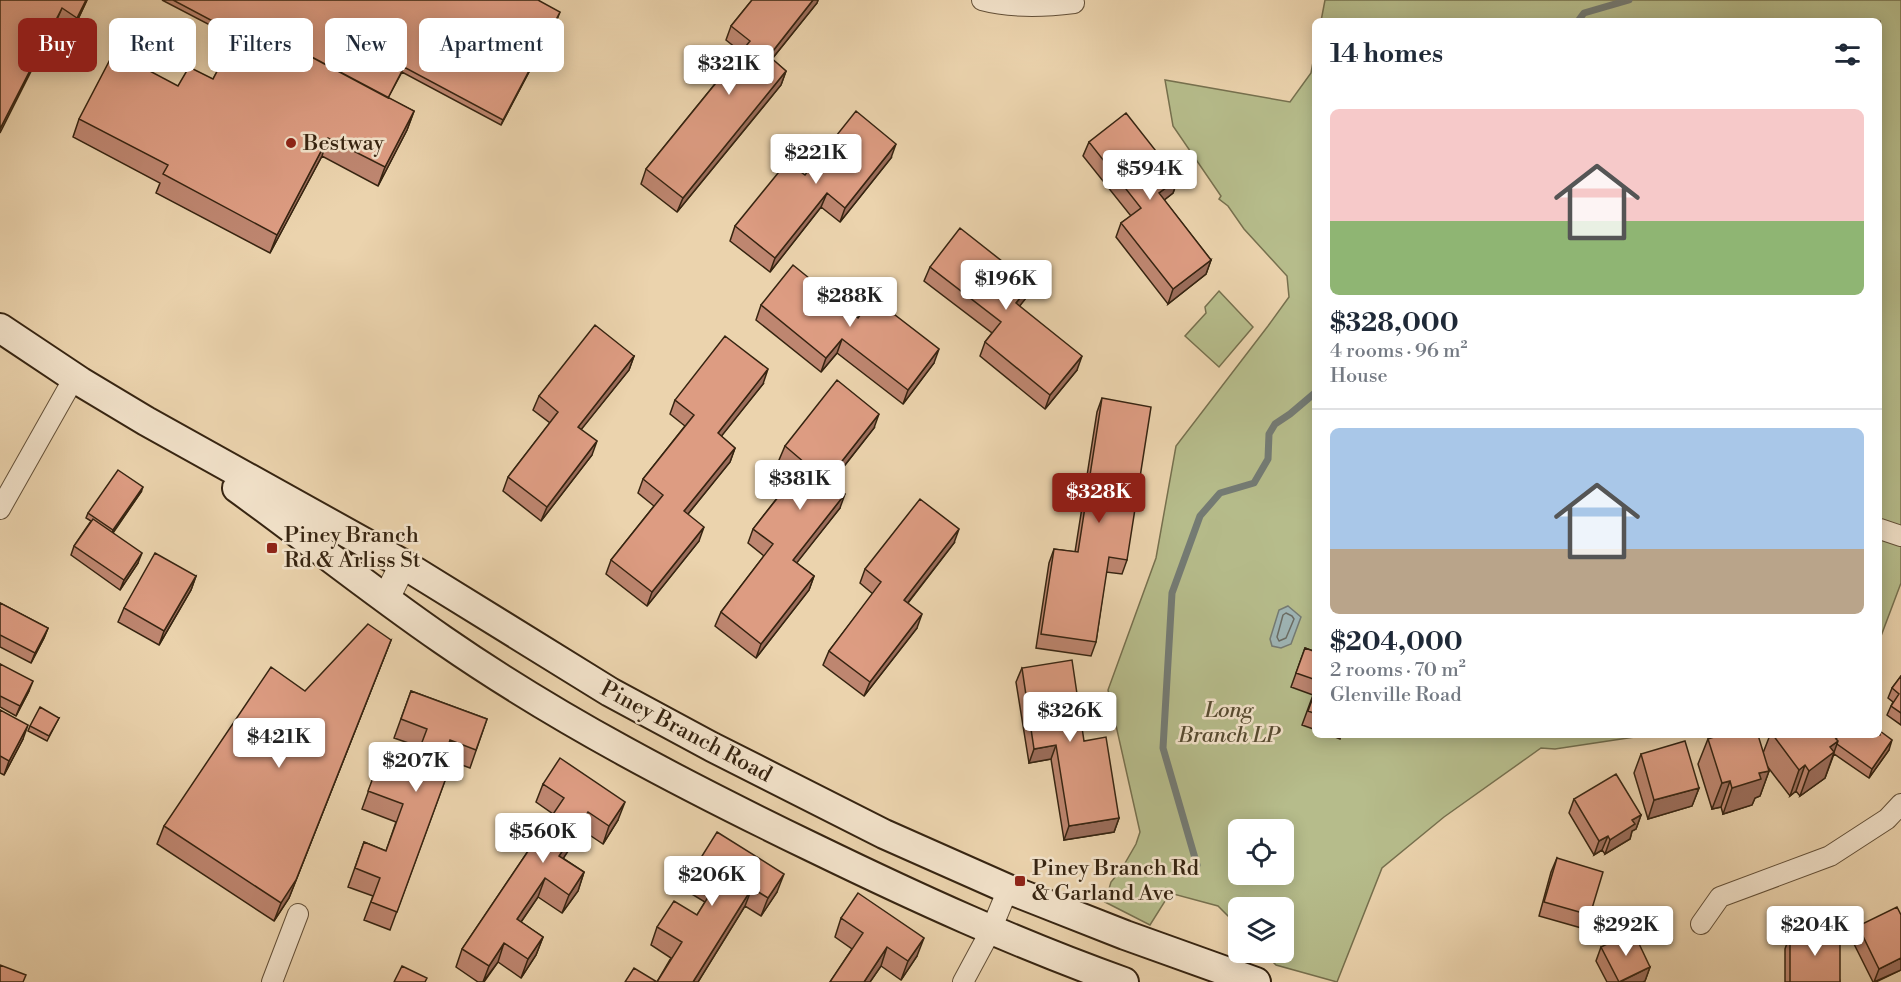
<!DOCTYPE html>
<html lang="en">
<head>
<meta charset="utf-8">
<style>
  body { margin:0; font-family:"Libre Bodoni",serif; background:#f6f6f7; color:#1f2937; height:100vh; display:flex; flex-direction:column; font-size:22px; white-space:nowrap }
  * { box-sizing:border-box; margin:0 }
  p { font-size:20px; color:#747a83 }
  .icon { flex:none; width:33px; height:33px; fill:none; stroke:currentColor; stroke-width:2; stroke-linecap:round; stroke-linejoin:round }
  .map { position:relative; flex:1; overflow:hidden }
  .details { position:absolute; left:1312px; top:18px; width:570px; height:720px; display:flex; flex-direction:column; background:#fff; border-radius:9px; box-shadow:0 3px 15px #0003 }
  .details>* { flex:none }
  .top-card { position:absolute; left:18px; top:18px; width:570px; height:54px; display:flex; gap:12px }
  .controls { position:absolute; left:1228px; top:819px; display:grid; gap:12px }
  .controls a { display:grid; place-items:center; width:66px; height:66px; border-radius:9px; background:#fff; box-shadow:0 3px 15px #0003; font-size:30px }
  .price { position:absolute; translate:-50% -51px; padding:0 14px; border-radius:6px; background:#fff; color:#222; font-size:20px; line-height:39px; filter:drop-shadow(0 2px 3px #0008) }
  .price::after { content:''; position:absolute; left:50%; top:36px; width:18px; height:14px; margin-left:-9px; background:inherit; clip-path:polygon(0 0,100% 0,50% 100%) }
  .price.current { background:#8f2418; color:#fff }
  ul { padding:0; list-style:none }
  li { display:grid; align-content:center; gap:12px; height:318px; padding:0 18px }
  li+li { border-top:2px solid #e0e1e3 }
  li span { display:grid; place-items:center; height:186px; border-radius:9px; color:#555 }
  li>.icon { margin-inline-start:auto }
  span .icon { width:108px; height:108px; fill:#fffc; stroke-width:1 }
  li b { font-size:26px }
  h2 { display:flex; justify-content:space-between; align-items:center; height:72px; padding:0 18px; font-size:26px }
  .pill { padding:0 21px; border-radius:9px; background:#fff; box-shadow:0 3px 15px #0003; font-size:21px; line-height:54px }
  .pill.current { background:#8f2418; color:#fff }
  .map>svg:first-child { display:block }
  .green { fill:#b6bc8b; stroke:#76704e; stroke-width:1.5; fill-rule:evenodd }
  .water { fill:#9eb5b6; stroke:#747b74; stroke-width:1.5 }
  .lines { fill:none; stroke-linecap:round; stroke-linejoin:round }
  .shore { stroke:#6a6c64; stroke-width:1.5 }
  .stream { stroke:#747b74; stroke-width:7 }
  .minor-casing { stroke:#635038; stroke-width:22 }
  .tertiary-casing { stroke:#635038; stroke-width:28 }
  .secondary-casing { stroke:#362411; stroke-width:32 }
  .minor { stroke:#f2e2ca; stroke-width:20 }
  .tertiary { stroke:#f2e2ca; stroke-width:26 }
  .secondary { stroke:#f2e2ca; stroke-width:28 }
  .wall { fill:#be8670; stroke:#362411; stroke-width:1.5 }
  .shaded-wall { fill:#9b6d5b; stroke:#362411; stroke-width:1.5 }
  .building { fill:#dd9c82; stroke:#362411; stroke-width:1.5 }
  .poi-dot { fill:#8f2418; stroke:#f2e2ca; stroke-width:2 }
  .labels { text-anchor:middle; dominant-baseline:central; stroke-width:5; stroke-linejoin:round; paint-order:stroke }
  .poi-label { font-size:22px; fill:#362411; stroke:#f2e2ca; text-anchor:start }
  .park-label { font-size:22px; font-style:italic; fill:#564a30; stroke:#f2e2ca }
  .street-label { font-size:22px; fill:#362411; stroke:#f2e2ca }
</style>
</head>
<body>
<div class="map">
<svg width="1901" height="982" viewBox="0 0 1901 982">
  <rect width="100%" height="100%" fill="#ebd3ad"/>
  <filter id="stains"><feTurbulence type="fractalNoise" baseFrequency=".00333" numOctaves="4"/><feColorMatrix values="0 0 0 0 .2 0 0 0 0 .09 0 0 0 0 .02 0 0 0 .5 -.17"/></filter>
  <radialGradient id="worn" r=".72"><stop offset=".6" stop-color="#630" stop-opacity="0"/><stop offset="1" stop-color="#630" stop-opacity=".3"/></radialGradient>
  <!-- green -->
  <path class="green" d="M1325 0H1901V583L1881 636 1880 637V21H1321Z
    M1315 51 1316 735H1648L1555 749 1541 748 1444 817 1382 868 1337 982 1276 965 1264 953 1284 952V908H1239V927L1218 906 1170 893 1150 925 1105 902 1111 882 1121 870 1136 844 1140 832 1108 690 1156 558 1176 446 1268 326 1289 297 1287 276 1244 229 1228 206 1219 199 1221 196 1173 126 1165 80 1290 102 1311 73ZM1239 830H1284V874H1239Z
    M1219 291 1253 327 1219 367 1185 336 1206 313 1205 307Z"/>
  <!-- water -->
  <path class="water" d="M1288 606 1301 617 1291 644 1281 648 1272 646 1270 639 1279 610Z"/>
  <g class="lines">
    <!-- shore -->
    <path class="shore" d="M1286 613 1292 616 1294 619 1286 638 1279 641 1277 637 1283 615Z"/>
    <!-- stream -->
    <path class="stream" d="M1578 21 1584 13 1629 0
      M1197 865 1163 748 1172 593 1200 516 1220 493 1254 483 1268 459 1269 434 1275 424 1290 414 1316 392"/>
    <defs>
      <path id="minor" d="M982 0C1012 8 1043 7 1074 3
        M0 509 74 378
        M1880 529 1901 536
        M1701 924 1720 897 1830 856 1887 819 1901 804
        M272 982 298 914
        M963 982 991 930 1008 889"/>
      <path id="tertiary" d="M386 599 403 564"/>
      <path id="secondary" d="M0 328 81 382 146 421 403 564 610 692 712 747 884 834 1008 889 1125 935 1256 982
        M237 488C306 538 373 592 443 640 560 721 686 786 814 848 915 897 1017 944 1124 982"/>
    </defs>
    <!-- minor casing -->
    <use href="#minor" class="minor-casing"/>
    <!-- tertiary casing -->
    <use href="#tertiary" class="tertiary-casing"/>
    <!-- secondary casing -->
    <use href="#secondary" class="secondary-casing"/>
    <!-- minor -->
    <use href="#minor" class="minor"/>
    <!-- tertiary -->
    <use href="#tertiary" class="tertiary"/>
    <!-- secondary -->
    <use href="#secondary" class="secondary"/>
  </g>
  <!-- wall -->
  <path class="wall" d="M0 0H87L72 32 56 22Z
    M162 0H538L558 17 501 125 402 72 388 98 414 111 407 130 378 186 322 156 270 253 156 193 160 183 73 137 79 119 178 86 213 79 235 38Z
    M752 0H818L817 3 772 59 786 71 781 85 677 212 641 184 646 169 741 52 726 40 731 26Z
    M1089 142 1178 179 1173 193 1164 200 1211 260 1206 274 1168 304 1116 237 1121 223 1131 216 1083 156Z
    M891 158 840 222 821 207 770 272 730 241 735 226 805 175Z
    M930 267 1031 284 1026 298 1019 306 1077 370 1045 409 980 356 985 342 992 333 924 281Z
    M761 305 858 318 934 363 903 404 837 353 821 372 756 320Z
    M634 356 629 370 581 429 592 455 541 521 503 491 508 477 550 423 533 410 539 396Z
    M763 384 721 436 735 448 730 462 688 514 699 541 647 606 606 574 611 560 654 506 638 493 643 479 685 426 670 414 675 400Z
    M1102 398 1127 560 1122 574 1106 572 1096 642 1091 656 1036 648 1049 563 1054 549 1075 552 1097 412Z
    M874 428 831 483 840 508 796 563 814 576 809 590 756 658 715 626 721 612 764 556 748 543 753 529 796 474 779 460 785 446Z
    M141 492 113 533 138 563 120 590 71 555 74 546 91 521 86 518 88 513Z
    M954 543 908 603 917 628 864 696 823 665 829 651 873 594 860 583 865 569Z
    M196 576 191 590 159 645 118 622 124 608Z
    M0 603 48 628 44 638 31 663 0 647Z
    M391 640 289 898 274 921 157 844 164 826 305 691Z
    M1305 648 1316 652V730L1302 725 1313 695 1291 687Z
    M0 664 29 691 16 716 0 707Z
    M1022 668 1084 741 1119 818 1114 832 1064 840 1051 759 1029 763 1016 682Z
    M1901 676V725L1887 715 1891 706 1893 702 1888 698 1892 688Z
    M411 691 487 719 470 768 443 758 442 764 450 767 390 930 364 920 373 896 348 887 364 842 386 851 396 822 362 809 379 762 410 774 420 747 394 738Z
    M0 710 23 739 4 775 0 773Z
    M59 718 47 741 28 731 30 726Z
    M1330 735H1341L1340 739Z
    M1770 735H1880L1889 750 1869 778 1834 754 1825 778 1800 796 1796 791 1790 796 1767 766 1769 771 1760 796 1755 798 1752 805 1723 814 1721 807 1712 809 1698 764 1708 739 1763 753Z
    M1641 754 1699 788 1692 806 1648 819 1634 773Z
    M543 784 618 820 603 844 582 830 563 858 584 872 578 891 562 913 538 897 521 922 543 937 536 955 521 978 498 962 484 982H478L456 967 462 949 553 814 536 802Z
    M1574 799 1641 815 1636 829 1632 831 1630 839 1605 854 1602 850 1594 855 1569 813Z
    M1557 858 1590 915 1585 929 1539 916 1551 872Z
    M692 872 777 892 761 916 745 906 698 982H625H657L671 958 651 945 657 927 697 915 705 902 685 890Z
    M841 918 917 956 901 980 881 966 870 982H830L852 949 835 937Z
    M1858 926 1901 970 1876 982H1873L1852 940Z
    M1801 929 1831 937 1840 982H1785V949L1790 935H1799Z
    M1601 947 1650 967 1645 981 1643 982H1607L1596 961Z"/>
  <!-- shaded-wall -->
  <path class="shaded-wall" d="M86 0H87L72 32 77 18Z
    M813 0H818L817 3 763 70 769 56Z
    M62 8 56 22 0 133V129Z
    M560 12 558 17 501 125 503 120Z
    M786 71 781 85 677 212 683 198Z
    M414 111 407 130 378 186 385 167Z
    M328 138 322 156 270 253 277 235Z
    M896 144 891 158 840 222 845 208Z
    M1178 179 1173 193 1154 208 1159 193Z
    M827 193 821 207 770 272 775 258Z
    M1211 260 1206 274 1168 304 1173 289Z
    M1031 284 1026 298 1011 317 1016 303Z
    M842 339 837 353 821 372 826 358Z
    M939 349 934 363 903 404 908 390Z
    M634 356 629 370 572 441 578 427Z
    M1082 356 1077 370 1045 409 1050 395Z
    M768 369 763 384 712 448 718 433Z
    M879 414 874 428 822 494 827 480Z
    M597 441 592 455 541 521 547 507Z
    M735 448 730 462 679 525 684 511Z
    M143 487 141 492 111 535 113 530Z
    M845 494 840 508 788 574 793 560Z
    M704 527 699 541 647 606 652 592Z
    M959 529 954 543 899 614 904 600Z
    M142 553 138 563 120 590 124 580Z
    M196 576 191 590 159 645 164 631Z
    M814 576 809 590 756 658 761 644Z
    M922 614 917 628 864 696 870 682Z
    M48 628 44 638 31 663 35 653Z
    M391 640 289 898 274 921 281 903Z
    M33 681 29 691 16 716 20 706Z
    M28 725 23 739 4 775 9 761Z
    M1892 740 1889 750 1869 778 1872 769Z
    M1838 741 1825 778 1800 796 1809 771 1830 747Z
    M1056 745 1051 759 1029 763 1034 749Z
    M1805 765 1796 791 1790 796 1799 770Z
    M1769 771 1760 796 1755 798 1752 805 1723 814 1732 788 1759 773Z
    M1730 781 1721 807 1712 809 1722 783Z
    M1699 788 1692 806 1648 819 1654 800Z
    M625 802 618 820 603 844 609 826Z
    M588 812 582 830 553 874 559 856Z
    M1641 815 1636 829 1632 831 1630 839 1605 854 1610 840 1632 820Z
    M1119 818 1114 832 1064 840 1069 826Z
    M1608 836 1602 850 1594 855 1599 841Z
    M584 872 578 891 562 913 569 895Z
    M784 874 777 892 761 916 768 898Z
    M545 878 538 897 510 938 517 919Z
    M752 888 745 906 698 982H693Z
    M543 937 536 955 521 978 528 959Z
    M924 938 917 956 901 980 908 961Z
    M504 943 498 962 483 982 489 966Z
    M887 947 881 966 870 982H864Z
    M1901 958V970L1874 982 1879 969Z
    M1650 967 1645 981 1643 982H1620Z"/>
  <!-- building -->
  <path class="building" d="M0 0H86L77 18 62 8 0 129Z
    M173 0H538L560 12 503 120 404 67 388 98 244 21 237 34Z
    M752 0H813L769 56 786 71 683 198 646 169 750 41 731 26Z
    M244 21 414 111 385 167 328 138 277 235 163 174 168 165 79 119 114 52 178 86 189 67 213 79Z
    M856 111 896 144 845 208 827 193 775 258 735 226 787 162 805 175Z
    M1126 113 1178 179 1159 193 1211 260 1173 289 1121 223 1141 208 1089 142Z
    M960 228 1031 284 1016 303 1082 356 1050 395 985 342 1001 322 930 267Z
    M793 265 858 318 873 298 939 349 908 390 842 339 826 358 761 305Z
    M595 325 634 356 578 427 597 441 547 507 508 477 558 412 539 396Z
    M725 336 768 369 718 433 735 448 684 511 704 527 652 592 611 560 663 495 643 479 694 415 675 400Z
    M837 380 879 414 827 480 845 494 793 560 814 576 761 644 721 612 773 544 753 529 805 463 785 446Z
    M1102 398 1151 407 1127 560 1109 557 1096 642 1041 634 1054 549 1078 552Z
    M118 470 143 487 113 530 88 513Z
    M920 499 959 529 904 600 922 614 870 682 829 651 881 582 865 569Z
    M93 519 142 553 124 580 74 546Z
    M155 553 196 576 164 631 124 608Z
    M0 603 48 628 35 653 0 635Z
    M368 624 391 640 296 880 281 903 164 826 271 667 305 691Z
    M1305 648 1316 652V680L1296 673Z
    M1072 660 1084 741 1106 737 1119 818 1069 826 1056 745 1034 749 1022 668Z
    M0 664 33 681 20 706 0 696Z
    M1901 676V713L1891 706 1899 694 1892 688Z
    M1316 689V714L1308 711Z
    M411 691 487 719 476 750 450 740 442 764 450 767 397 912 371 902 380 878 355 868 364 842 386 851 403 804 368 791 379 762 410 774 427 729 401 719Z
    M40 707 59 718 49 736 30 726Z
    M0 710 28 725 9 761 0 756Z
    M1880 731 1892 740 1872 769 1837 744 1838 741 1836 739 1839 735H1880Z
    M1720 735H1758L1769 771 1759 773 1761 779 1732 788 1730 781 1722 783 1708 739Z
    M1773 735H1833L1838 741 1830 747 1834 752 1809 771 1805 765 1799 770Z
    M1685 741 1699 788 1654 800 1641 754Z
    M560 758 625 802 609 826 588 812 559 856 584 872 569 895 545 878 517 919 543 937 528 959 504 943 489 966 462 949 564 798 543 784Z
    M1616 774 1641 815 1632 820 1635 824 1610 840 1608 836 1599 841 1574 799Z
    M717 832 784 874 768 898 752 888 693 982H625L634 968 657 982 682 942 657 927 674 901 697 915 715 886 692 872Z
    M1557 858 1603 872 1590 915 1544 902Z
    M858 893 924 938 908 961 887 947 864 982H830L863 933 841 918Z
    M1897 907 1901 915V958L1879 969 1858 926Z
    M1801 929 1831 930V937H1840V982H1790V935H1801Z
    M1633 931 1650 967 1619 982 1601 947Z
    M0 965 26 975 23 982H0Z
    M402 966 427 978 425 982H394Z"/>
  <!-- markers -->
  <g class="poi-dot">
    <circle cx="291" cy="143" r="6"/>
    <rect x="266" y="542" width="12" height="12" rx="3"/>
    <rect x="1014" y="875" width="12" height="12" rx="3"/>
  </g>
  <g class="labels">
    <!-- poi labels -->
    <g class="poi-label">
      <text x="303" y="143">Bestway</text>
      <text x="284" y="535">Piney Branch<tspan x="284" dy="25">Rd &amp; Arliss St</tspan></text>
      <text x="1032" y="868">Piney Branch Rd<tspan x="1032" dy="25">&amp; Garland Ave</tspan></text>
    </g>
    <!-- park labels -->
    <g class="park-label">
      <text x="1229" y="710">Long<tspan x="1229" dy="25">Branch LP</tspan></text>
    </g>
    <!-- street labels -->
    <g class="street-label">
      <text transform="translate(686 732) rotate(28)">Piney Branch Road</text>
    </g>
  </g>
  <rect width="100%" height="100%" filter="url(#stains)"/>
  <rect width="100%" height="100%" fill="url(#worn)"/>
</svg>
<div class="controls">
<a><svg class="icon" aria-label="locate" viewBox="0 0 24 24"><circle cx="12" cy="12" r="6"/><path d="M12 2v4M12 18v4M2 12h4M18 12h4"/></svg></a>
<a><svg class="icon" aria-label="layers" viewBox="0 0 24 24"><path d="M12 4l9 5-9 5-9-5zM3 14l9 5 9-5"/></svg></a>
</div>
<b class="price" style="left:729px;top:96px">$321K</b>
<b class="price" style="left:816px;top:185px">$221K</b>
<b class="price" style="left:1150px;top:201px">$594K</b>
<b class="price" style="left:1006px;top:311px">$196K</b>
<b class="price" style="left:850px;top:328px">$288K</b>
<b class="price" style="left:800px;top:511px">$381K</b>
<b class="price current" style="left:1099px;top:524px">$328K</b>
<b class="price" style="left:1070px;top:743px">$326K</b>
<b class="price" style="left:279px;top:769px">$421K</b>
<b class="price" style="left:416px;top:793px">$207K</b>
<b class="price" style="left:543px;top:864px">$560K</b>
<b class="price" style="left:712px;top:907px">$206K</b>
<b class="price" style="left:1626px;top:957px">$292K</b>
<b class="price" style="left:1815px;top:957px">$204K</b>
<div class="top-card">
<a class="pill current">Buy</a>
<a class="pill">Rent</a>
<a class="pill">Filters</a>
<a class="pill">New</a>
<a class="pill">Apartment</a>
</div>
<section class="details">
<h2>14 homes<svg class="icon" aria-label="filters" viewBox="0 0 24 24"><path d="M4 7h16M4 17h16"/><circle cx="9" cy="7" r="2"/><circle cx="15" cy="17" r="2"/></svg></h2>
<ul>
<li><span style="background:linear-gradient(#f6c9c9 60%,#8fb573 0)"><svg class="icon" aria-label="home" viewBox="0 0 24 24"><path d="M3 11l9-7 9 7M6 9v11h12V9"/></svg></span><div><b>$328,000</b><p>4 rooms · 96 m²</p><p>House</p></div></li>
<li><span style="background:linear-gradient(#a9c7e8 65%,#b9a48a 0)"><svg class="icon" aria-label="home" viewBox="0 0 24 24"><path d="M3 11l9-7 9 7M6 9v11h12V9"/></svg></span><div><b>$204,000</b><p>2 rooms · 70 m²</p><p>Glenville Road</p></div></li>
</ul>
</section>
</div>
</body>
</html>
